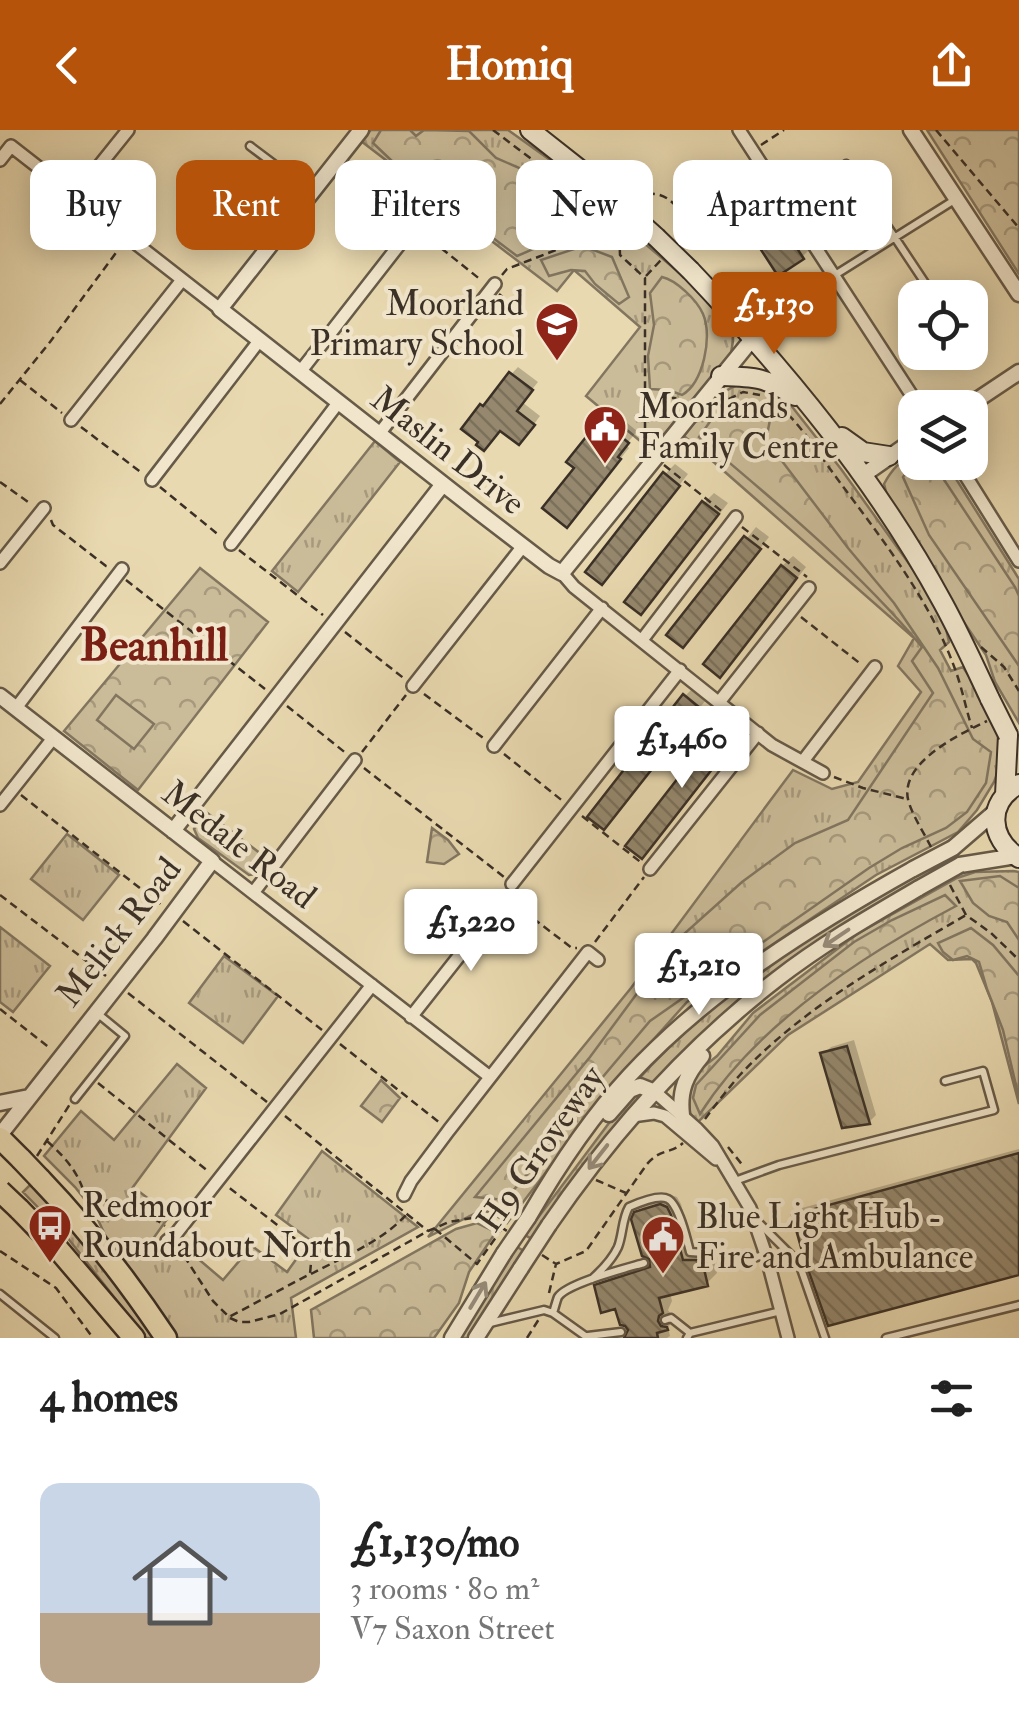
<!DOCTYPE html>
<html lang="en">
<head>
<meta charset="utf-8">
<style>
  body { margin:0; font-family:"IM FELL Double Pica",serif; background:#f6f6f6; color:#222; height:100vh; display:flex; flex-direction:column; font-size:38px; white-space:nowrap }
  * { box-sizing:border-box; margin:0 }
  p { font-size:32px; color:#767676 }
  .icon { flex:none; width:55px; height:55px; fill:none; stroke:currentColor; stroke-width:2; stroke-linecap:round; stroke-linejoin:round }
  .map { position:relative; height:1208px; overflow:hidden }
  .drawer { display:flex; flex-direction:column; background:#fff; flex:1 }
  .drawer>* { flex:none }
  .hud { position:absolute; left:30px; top:30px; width:960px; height:90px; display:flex; gap:20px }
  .fabs { position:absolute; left:898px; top:150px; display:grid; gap:20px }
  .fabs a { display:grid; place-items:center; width:90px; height:90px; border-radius:20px; background:#fff; box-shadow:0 5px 25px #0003; font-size:50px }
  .price { position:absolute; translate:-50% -85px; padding:0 22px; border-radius:10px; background:#fff; color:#222; font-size:32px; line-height:65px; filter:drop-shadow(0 2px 5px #0008) }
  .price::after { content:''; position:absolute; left:50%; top:60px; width:30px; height:22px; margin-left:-15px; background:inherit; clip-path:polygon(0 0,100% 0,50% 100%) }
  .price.active { background:#b45309; color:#fff }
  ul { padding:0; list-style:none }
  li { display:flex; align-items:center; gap:30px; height:250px; padding:0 40px }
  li+li { border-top:2px solid #e0e0e0 }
  li span { display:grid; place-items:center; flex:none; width:280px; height:200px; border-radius:20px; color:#555 }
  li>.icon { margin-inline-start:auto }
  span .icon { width:120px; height:120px; fill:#fffc; stroke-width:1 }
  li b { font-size:42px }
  h2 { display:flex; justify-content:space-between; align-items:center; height:120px; padding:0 40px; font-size:42px }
  .chip { padding:0 35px; border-radius:20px; background:#fff; box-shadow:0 5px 25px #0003; font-size:35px; line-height:90px }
  .chip.active { background:#b45309; color:#fff }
  header { display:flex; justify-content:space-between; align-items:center; height:130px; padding:0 40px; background:#b45309; color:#fff; font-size:45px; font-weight:700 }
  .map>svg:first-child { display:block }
  .grass { fill:url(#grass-tufts); stroke:#827660; stroke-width:2.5 }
  .forest { fill:url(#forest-crowns); stroke:#827660; stroke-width:2.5 }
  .pitch { fill:#cbbc99; stroke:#827660; stroke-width:2.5 }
  .shadow { fill:#0003 }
  .building { fill:url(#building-back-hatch); stroke:#3a3026; stroke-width:2.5 }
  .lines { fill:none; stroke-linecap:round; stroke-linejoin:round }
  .service-casing { stroke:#665a48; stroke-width:11 }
  .minor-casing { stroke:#665a48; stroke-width:16 }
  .tertiary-casing { stroke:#665a48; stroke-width:19 }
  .secondary-casing { stroke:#3a3026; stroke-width:22 }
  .trunk-casing { stroke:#3a3026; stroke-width:25 }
  .path { stroke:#3a3026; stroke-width:2.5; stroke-dasharray:8 5; stroke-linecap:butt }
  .service { stroke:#f1e6cc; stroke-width:6 }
  .minor { stroke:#f1e6cc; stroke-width:11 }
  .tertiary { stroke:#f1e6cc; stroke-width:14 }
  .secondary { stroke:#f1e6cc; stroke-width:18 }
  .trunk { stroke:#e9d9b0; stroke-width:20 }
  .tertiary-bridge-casing { stroke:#665a48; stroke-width:19; stroke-linecap:butt }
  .secondary-bridge-casing { stroke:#3a3026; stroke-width:22; stroke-linecap:butt }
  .trunk-bridge-casing { stroke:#3a3026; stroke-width:25; stroke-linecap:butt }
  .tertiary-bridge { stroke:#f1e6cc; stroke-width:14 }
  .secondary-bridge { stroke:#f1e6cc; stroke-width:18 }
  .trunk-bridge { stroke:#e9d9b0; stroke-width:20 }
  .oneway { stroke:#968b79 }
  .labels { text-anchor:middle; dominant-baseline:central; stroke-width:8; stroke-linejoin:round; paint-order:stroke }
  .poi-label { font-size:35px; fill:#3a3026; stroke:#f1e6cc; text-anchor:start }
  .street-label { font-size:35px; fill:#3a3026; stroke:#f1e6cc }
  .district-label { font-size:45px; font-weight:bold; fill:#7a1f14; stroke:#f1e6cc }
</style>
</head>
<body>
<header><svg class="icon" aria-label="back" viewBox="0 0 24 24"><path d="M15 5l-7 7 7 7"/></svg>Homiq<svg class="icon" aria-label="share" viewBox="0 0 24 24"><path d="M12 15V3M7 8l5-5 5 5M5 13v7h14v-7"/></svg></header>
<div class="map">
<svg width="1019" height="1208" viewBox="0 0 1019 1208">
  <defs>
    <pattern id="grass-tufts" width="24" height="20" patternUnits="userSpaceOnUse" patternTransform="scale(2.5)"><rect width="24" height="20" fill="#cbbc99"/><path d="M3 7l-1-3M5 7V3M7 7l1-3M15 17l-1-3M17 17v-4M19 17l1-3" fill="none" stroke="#a6997d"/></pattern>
    <pattern id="forest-crowns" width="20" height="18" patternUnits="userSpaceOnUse" patternTransform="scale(2.5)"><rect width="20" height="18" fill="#cbbc99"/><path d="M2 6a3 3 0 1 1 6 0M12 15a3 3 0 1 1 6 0" fill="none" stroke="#a6997d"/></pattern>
    <pattern id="building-back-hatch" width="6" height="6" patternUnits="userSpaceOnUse" patternTransform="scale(2.5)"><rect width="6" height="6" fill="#95886e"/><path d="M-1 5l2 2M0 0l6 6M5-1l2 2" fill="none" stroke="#7b705a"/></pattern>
  </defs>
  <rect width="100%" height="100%" fill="#e9d9b0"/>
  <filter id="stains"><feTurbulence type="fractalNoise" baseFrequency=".002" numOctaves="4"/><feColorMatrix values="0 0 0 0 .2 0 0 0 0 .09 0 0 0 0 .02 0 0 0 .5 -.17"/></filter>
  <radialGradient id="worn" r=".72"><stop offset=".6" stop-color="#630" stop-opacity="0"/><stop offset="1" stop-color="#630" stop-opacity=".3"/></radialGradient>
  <!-- grass -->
  <path class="grass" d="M371 0H508L588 57 610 84 683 146 733 198V211L731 223 651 320 586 266 640 197 574 140 557 161 361 11Z
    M750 252 786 269 841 339 925 456 944 490 949 512 940 520 951 541 963 537 979 562 1000 608V636L994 652 977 680 958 702 876 745 687 872 612 956 507 1093 491 1082 480 1081 428 1107 631 858 793 640 832 659 858 652 921 562 898 536 914 508 684 306C702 281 718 257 750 252Z
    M375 311 400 332 298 462 272 441Z
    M915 323V332L946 333 1019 449V593L995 552 986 525 947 467 888 369 884 354C892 339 900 331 915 323Z
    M206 682 269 730 258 744 249 745 198 708 194 699Z
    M67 704 119 745 83 790 31 749Z
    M933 737 936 742 888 769 653 955 634 954C717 861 824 795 933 737Z
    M1013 741 1019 742V974L992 872 976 833 972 829 948 830 930 814 788 905 698 992 690 983 688 960 698 941 717 926 753 883 857 804 957 748 975 742Z
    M0 797 50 836 13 882 0 872Z
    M224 826 278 866 243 913 189 873Z
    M177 934 206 958 133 1057 170 1085 150 1113 170 1129 182 1115 223 1150 252 1116 287 1142 310 1110 276 1085 322 1021 418 1097 291 1168 296 1208H177L105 1105 94 1081 75 1057 44 1026 81 981 114 1010Z
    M637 964 641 968 600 1015 532 1109 525 1105 618 981 628 969Z
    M33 1052 60 1076 161 1208H146L67 1107 23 1062Z
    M517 1117 524 1121 469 1208H459Z"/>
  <!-- forest -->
  <path class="forest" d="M381 0H410L416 6 424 0 469 1 496 28 524 40 541 58 530 70 535 81 571 104C552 109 535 119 517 126L394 33 373 13Z
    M927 0H1019V144Z
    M583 116 612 127 629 167 619 174 595 154 585 141 571 140 549 146 541 130Z
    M662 147C676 150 697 170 703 184 713 207 703 253 682 265L668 260 650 259 648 226 654 195 650 163Z
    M738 278 772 280 766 310 848 418 894 473 938 538 973 609 991 622 986 653 967 682 946 698 902 718 869 738 650 891 569 987 536 1034 505 1070 475 1067 590 927 675 812 742 752 795 713 848 690 933 563 912 531 922 517C857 439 776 372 699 307L714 286Z
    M913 332 933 333 1015 457 1019 466V536L929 405 903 347Z
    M200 438 268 492 138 660 64 601Z
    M432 698 448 710 459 724 444 734 427 732Z
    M1000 746 1019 758V810L1007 792 989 786 973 773 960 751Z
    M945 765 956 776C863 825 757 894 700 984L693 968 696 955 760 885 854 812 892 790Z
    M971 798 993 815 1019 846V968L1003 900 987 859 979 832 967 826 953 830 943 822 938 813Z
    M381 950 400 968 382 992 361 976Z
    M477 1093 496 1102 469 1142 459 1173 434 1208H314L311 1180 456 1099Z"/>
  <!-- pitch -->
  <path class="pitch" d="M116 565 154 594 134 619 97 590Z"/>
  <!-- shadow -->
  <path class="shadow" d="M790 90 809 120 802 127 766 105Z
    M518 237 538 252 522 272 540 286 526 305 501 298 482 276Z
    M616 284 637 301 626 315 629 318 576 384 577 337 592 304Z
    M675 334 688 344 612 442 665 344Z
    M714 363 728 373 651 472 704 373Z
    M756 397 769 407 693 505H670Z
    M793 426 806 437 730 534 782 436Z
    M695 556 709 566 614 687 685 566Z
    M733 585 747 595 652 716 723 595Z
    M854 910 876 985 869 992 823 924 831 917Z
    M1019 1019V1142L795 1085 802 1078Z
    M671 1065 677 1067 681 1074 693 1121 712 1120 717 1143 707 1153 670 1163 672 1171 668 1180 672 1186 677 1187 668 1197 670 1206 667 1208H627L630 1205 617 1176 597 1156 607 1146 652 1131 636 1084 647 1073Z"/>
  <!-- building -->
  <path class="building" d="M782 95 804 129 778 146 756 112Z
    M509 242 533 260 517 281 535 295 519 315 500 301 484 321 476 315 478 312 461 299 480 274 483 276Z
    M604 293 629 313 618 327 621 329 567 398 542 378 574 338 566 332 590 302 594 305Z
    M663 342 680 356 602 455 585 442Z
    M702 371 719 384 641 485 624 472Z
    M744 406 761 419 683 518 666 505Z
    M781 435 797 448 720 548 703 534Z
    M683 564 700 578 604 700 587 687Z
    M721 593 738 606 642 729 625 716Z
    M847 916 870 994 842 998 820 923Z
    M1019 1023V1145L828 1196 804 1128 792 1085Z
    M660 1074 667 1077 671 1085 683 1130H702L708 1156 659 1168 663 1183 659 1186 658 1191 661 1196 667 1197 668 1200 657 1203 658 1208H624L628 1200 625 1196 620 1195 615 1179 601 1183 594 1155 650 1137 649 1129 642 1126 631 1089 634 1082Z"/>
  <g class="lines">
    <defs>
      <path id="service" d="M250 16 311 62
        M846 34 935 168
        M752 76 776 60
        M835 145 956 69
        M75 969 125 906 97 883
        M735 1051 779 1035 994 980 983 941 945 951
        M757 1091 799 1133 825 1208
        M715 1116 722 1127 732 1134 764 1125
        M767 1128H784L793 1131
        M592 1149C602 1140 612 1130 618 1117 623 1104 622 1089 629 1077 638 1073 659 1064 668 1069 679 1075 687 1110 690 1122L720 1124
        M0 1164 55 1208
        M553 1183C554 1180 557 1169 558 1167 567 1153 627 1138 644 1133
        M665 1190 671 1188 690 1203
        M486 1194 544 1180 553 1183 588 1208
        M588 1206 621 1202
        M687 1208 690 1203 781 1181
        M886 1208 1019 1175"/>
      <path id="minor" d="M739 0 920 278
        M0 30 11 16 220 179
        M75 66 128 0
        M300 242 417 92
        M71 290 182 150
        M379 304 495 154
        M957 332 1019 431
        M152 350 259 211
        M231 414 338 273
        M0 433 44 378
        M562 443 574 457 772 615 823 643
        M642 510 736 387
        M413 556 523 416
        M720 571 809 458
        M16 578 122 439
        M494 616 602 478
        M803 631 875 537
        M0 675 54 607
        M212 731 490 947
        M650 739 758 603
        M512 754 680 540
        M253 763 355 630
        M411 887 482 797 491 776
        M655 962 697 999 713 1016 750 1078 767 1128 788 1208
        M632 986 654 983 665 986 716 1029
        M404 1065 411 1051 449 1000 588 822 598 830
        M167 1111 175 1105 372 855"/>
      <path id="tertiary" d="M361 0 220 179 480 383 549 436 562 443 753 208
        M911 0 1019 164
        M965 278 1019 242
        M862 346 915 309
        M0 566 212 731 154 809 0 1005
        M173 701 443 354
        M953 718 996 681
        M960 735 1016 726
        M0 973 29 967
        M609 984 630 960 640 956 655 962
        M682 985C679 960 686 945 702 926
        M528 1088C557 1038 590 988 630 945 710 859 811 796 913 739
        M549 1095C612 1003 689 917 777 849 822 814 871 786 919 758
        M452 1208 504 1123
        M476 1208 521 1138"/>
      <path id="secondary" d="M530 0 587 45 656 107
        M691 141C786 241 877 351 943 473 960 504 975 537 990 569
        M721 246C755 247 765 247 795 266
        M842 307 863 322 889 326
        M1019 654C986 673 989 708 1019 728
        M1005 665 1008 605"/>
      <path id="trunk" d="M0 1008 21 1029
        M40 1049C87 1098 128 1151 166 1208
        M19 1079 58 1119 134 1208"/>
    </defs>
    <!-- service casing -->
    <use href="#service" class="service-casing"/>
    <!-- minor casing -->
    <use href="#minor" class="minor-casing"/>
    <!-- tertiary casing -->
    <use href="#tertiary" class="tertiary-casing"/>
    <!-- secondary casing -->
    <use href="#secondary" class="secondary-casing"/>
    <!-- trunk casing -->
    <use href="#trunk" class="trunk-casing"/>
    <!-- path -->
    <path class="path" d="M493 0 583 68 600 85 619 96 620 125 645 148V300L652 315
      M936 0 1019 98
      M761 15 784 0
      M346 43 407 91
      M640 72V66C665 57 679 77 690 97
      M421 102 481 150
      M680 110C703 85 719 54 743 30
      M502 145 507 139 618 96
      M646 146 661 130
      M499 164 525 186
      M20 250 62 283
      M646 267 675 268 684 275
      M768 268C795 285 814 317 833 343 878 404 929 467 955 539 962 558 966 579 972 598
      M0 274 50 212 121 116
      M717 275 743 262 760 265
      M81 297 142 343
      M664 335 724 383
      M0 352 31 374
      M160 357 220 406
      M51 390 53 395 106 436 111 437
      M742 397 807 447
      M239 420 323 485
      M126 450 265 559
      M801 487 862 535
      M345 502 406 550
      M981 517 1004 537 1019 561
      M424 564 486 610
      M287 576 347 624
      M362 622 406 565
      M504 624 564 672
      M364 638 504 747
      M834 647 863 658 907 669
      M21 665 164 777
      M582 686 643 734
      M931 717C924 703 914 688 909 673 896 634 960 604 987 591
      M950 755 966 785 991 803 1019 830
      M507 764 505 767 572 818H577
      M0 765 106 846
      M183 791 322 900
      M595 812 644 747
      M128 863 267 972
      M0 879 51 919
      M340 914 440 993
      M98 953 209 1042
      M285 986 428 1101
      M705 989C716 974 727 960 739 946 802 878 887 831 966 785
      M47 1011C67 1029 80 1044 86 1070 113 1068 143 1079 165 1096
      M728 1017 744 1037
      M37 1026 70 974
      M596 1050 626 1063
      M435 1099 477 1134 501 1100
      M177 1115 213 1171 229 1187 310 1144 312 1122 227 1056
      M0 1121 56 1158 93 1208
      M542 1125 556 1134
      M311 1144C343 1127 381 1112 406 1085
      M549 1163 556 1134 586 1121 647 1034C661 1018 671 1024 683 1013
      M230 1188 239 1192H249L280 1184 428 1101 449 1092 483 1086 507 1101
      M527 1208 539 1189"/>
    <!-- service -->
    <use href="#service" class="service"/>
    <!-- minor -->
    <use href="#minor" class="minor"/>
    <!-- tertiary -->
    <use href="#tertiary" class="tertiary"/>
    <!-- secondary -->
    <use href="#secondary" class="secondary"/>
    <!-- trunk -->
    <use href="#trunk" class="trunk"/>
    <defs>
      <path id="tertiary-bridge" d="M913 739 953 718
        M919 758 960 735
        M504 1123 528 1088
        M521 1138 549 1095"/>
      <path id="secondary-bridge" d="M656 107 691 141
        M990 569 1008 605"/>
      <path id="trunk-bridge" d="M21 1029 40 1049
        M0 1061 19 1079"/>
    </defs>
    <!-- tertiary-bridge casing -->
    <use href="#tertiary-bridge" class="tertiary-bridge-casing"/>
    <!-- secondary-bridge casing -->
    <use href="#secondary-bridge" class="secondary-bridge-casing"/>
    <!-- trunk-bridge casing -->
    <use href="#trunk-bridge" class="trunk-bridge-casing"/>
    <!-- tertiary-bridge -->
    <use href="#tertiary-bridge" class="tertiary-bridge"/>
    <!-- secondary-bridge -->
    <use href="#secondary-bridge" class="secondary-bridge"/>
    <!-- trunk-bridge -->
    <use href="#trunk-bridge" class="trunk-bridge"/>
  </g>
  <!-- one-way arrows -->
  <defs><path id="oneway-shaft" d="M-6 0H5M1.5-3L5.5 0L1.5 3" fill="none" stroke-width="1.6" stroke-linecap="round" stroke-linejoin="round" transform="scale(2.5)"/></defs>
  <g class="oneway">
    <use href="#oneway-shaft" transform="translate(836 808) rotate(146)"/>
    <use href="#oneway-shaft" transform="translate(598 1027) rotate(128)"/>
    <use href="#oneway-shaft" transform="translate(478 1165) rotate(-59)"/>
  </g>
  <!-- icons -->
  <defs>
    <symbol id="school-pin" viewBox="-11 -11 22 30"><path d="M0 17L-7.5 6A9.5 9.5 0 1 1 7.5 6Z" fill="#8f2418" stroke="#f1e6cc"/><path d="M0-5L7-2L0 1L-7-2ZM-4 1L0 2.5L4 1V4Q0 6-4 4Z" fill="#fff"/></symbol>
    <symbol id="civic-pin" viewBox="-11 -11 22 30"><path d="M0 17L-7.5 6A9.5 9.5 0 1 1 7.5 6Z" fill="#8f2418" stroke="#f1e6cc"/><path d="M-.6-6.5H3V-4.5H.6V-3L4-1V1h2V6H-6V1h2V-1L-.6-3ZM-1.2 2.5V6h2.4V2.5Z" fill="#fff"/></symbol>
    <symbol id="bus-pin" viewBox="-11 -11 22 30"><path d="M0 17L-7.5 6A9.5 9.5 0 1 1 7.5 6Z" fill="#8f2418" stroke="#f1e6cc"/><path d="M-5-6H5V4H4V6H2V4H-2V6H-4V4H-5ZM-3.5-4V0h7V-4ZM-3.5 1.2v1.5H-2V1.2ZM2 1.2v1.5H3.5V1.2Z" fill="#fff"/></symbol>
  </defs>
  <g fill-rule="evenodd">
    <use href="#school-pin" x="532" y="169" width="50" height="68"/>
    <use href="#civic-pin" x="580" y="272" width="50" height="68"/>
    <use href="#bus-pin" x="25" y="1071" width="50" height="68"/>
    <use href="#civic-pin" x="638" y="1082" width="50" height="68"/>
  </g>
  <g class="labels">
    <!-- poi labels -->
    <g class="poi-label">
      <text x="524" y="174" text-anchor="end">Moorland<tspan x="524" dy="40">Primary School</tspan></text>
      <text x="638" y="277">Moorlands<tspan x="638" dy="40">Family Centre</tspan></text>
      <text x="82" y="1076">Redmoor<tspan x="82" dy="40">Roundabout North</tspan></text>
      <text x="696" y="1087">Blue Light Hub -<tspan x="696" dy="40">Fire and Ambulance</tspan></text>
    </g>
    <!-- street labels -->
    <g class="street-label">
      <text transform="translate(448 321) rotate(38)">Maslin Drive</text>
      <text transform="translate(239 715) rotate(38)">Medale Road</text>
      <text transform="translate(119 802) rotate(-52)">Melick Road</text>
      <text transform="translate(541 1019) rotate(-55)">H9 Groveway</text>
    </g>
    <!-- district labels -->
    <g class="district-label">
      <text x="154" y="516">Beanhill</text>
    </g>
  </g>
  <rect width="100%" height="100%" filter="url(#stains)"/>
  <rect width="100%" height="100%" fill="url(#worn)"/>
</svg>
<div class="fabs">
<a><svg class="icon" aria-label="locate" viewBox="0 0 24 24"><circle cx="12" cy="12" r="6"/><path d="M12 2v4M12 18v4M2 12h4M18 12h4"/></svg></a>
<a><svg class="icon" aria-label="layers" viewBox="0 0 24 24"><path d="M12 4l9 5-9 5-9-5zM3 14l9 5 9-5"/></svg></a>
</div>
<b class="price active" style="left:774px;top:227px">£1,130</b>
<b class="price" style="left:682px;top:661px">£1,460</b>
<b class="price" style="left:471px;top:844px">£1,220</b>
<b class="price" style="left:699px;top:888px">£1,210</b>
<div class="hud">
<a class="chip">Buy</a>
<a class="chip active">Rent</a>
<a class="chip">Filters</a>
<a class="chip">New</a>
<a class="chip">Apartment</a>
</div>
</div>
<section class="drawer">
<h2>4 homes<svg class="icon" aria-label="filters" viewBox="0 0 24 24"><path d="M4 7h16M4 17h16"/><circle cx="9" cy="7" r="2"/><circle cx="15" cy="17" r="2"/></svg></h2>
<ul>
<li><span style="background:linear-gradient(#c9d6e8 65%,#b9a48a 0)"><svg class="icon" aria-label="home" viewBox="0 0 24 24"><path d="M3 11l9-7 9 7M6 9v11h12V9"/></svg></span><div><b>£1,130/mo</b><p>3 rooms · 80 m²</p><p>V7 Saxon Street</p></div></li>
</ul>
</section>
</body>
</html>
